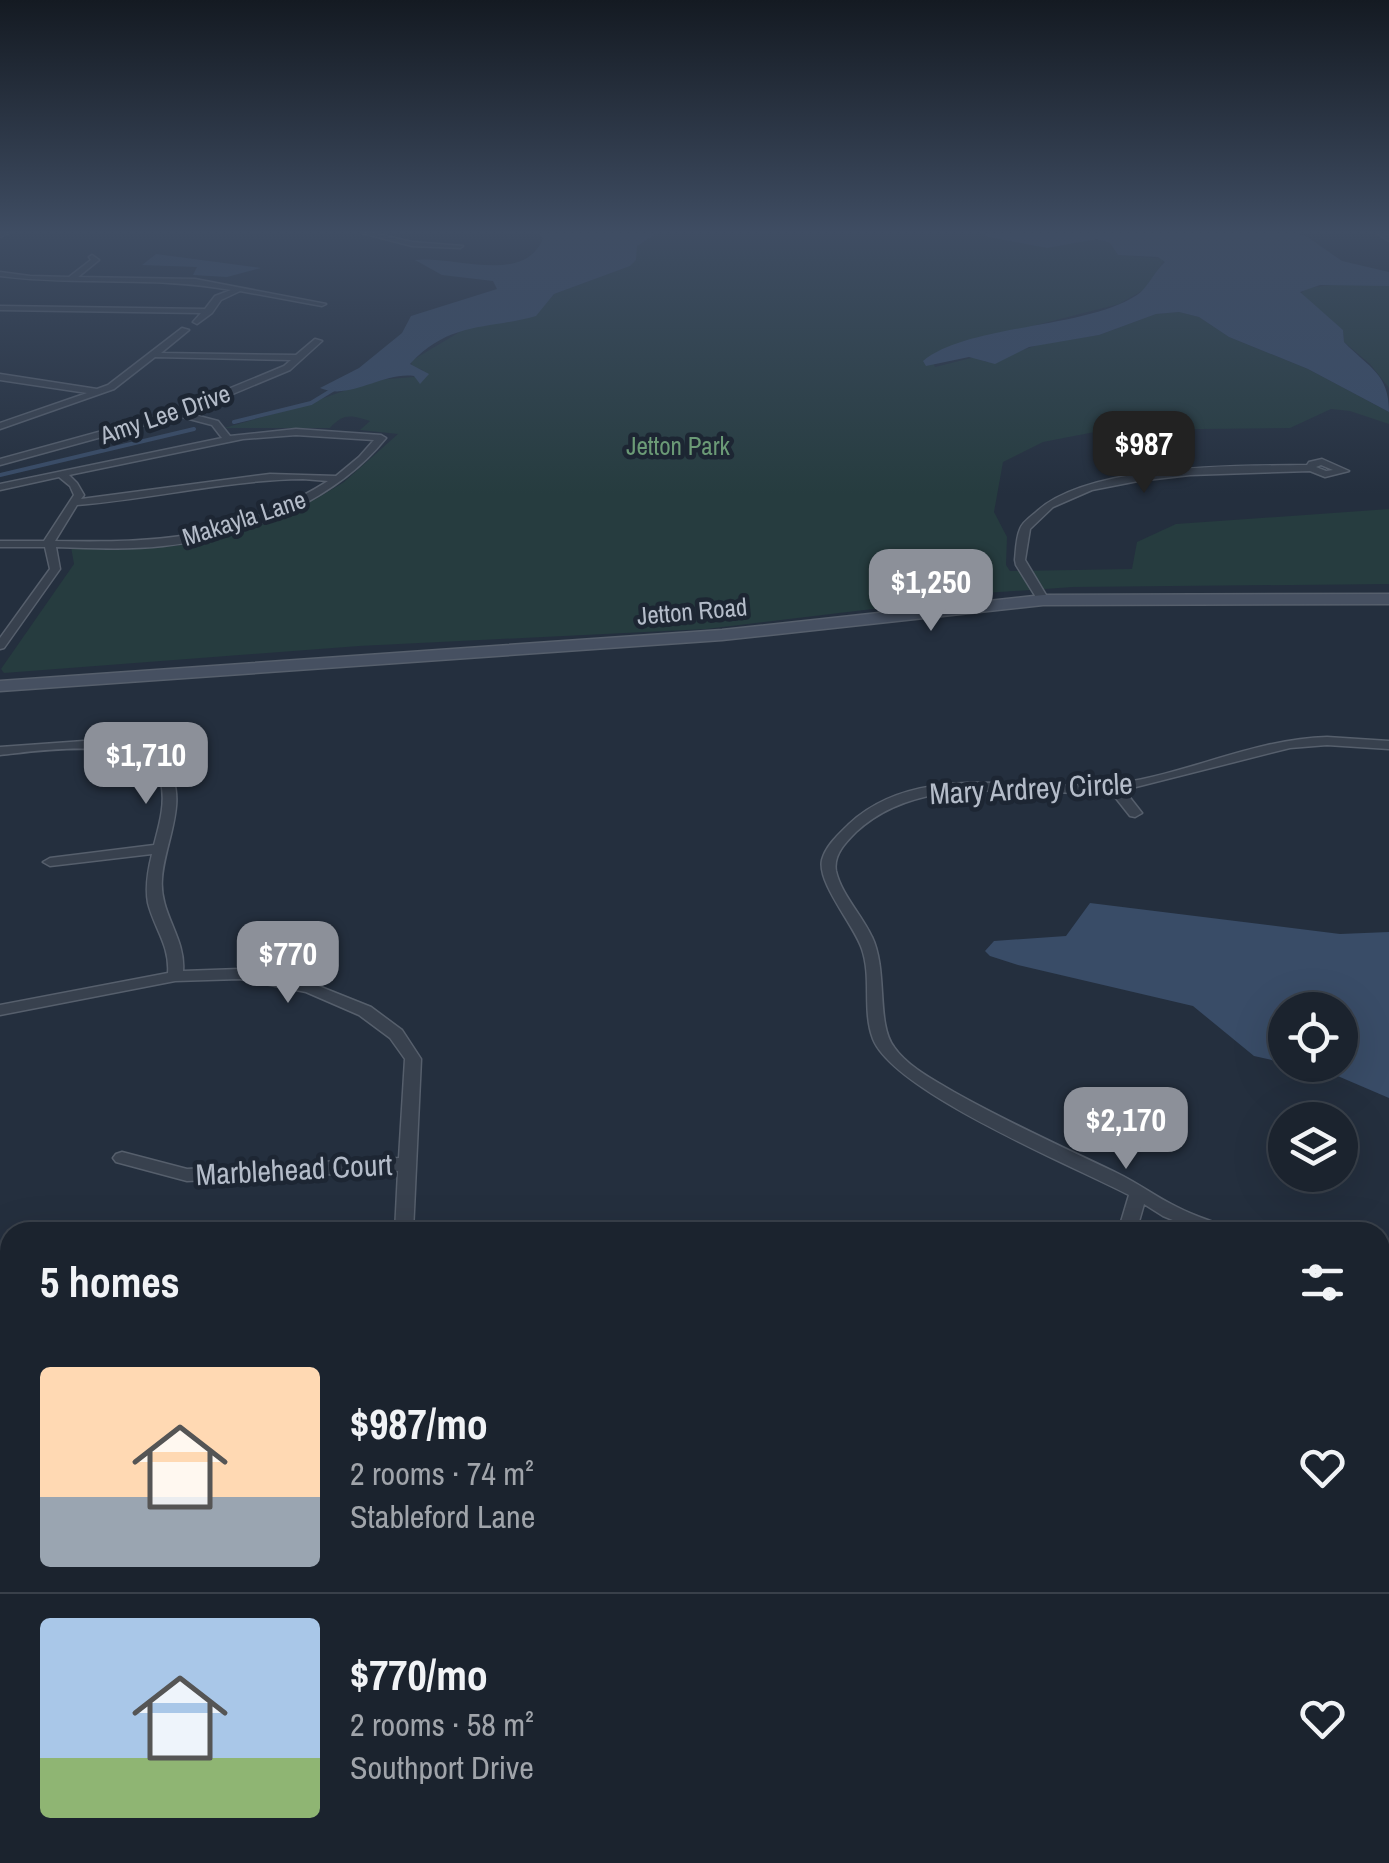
<!DOCTYPE html>
<html lang="en">
<head>
<meta charset="utf-8">
<style>
  body { margin:0; font-family:"Archivo Narrow",sans-serif; background:#282f3a; color:#f1f3f6; height:100vh; display:flex; flex-direction:column; font-size:38px; white-space:nowrap }
  * { box-sizing:border-box; margin:0 }
  p { font-size:32px; color:#a0a4aa }
  .icon { flex:none; width:55px; height:55px; fill:none; stroke:currentColor; stroke-width:2; stroke-linecap:round; stroke-linejoin:round }
  .map { position:relative; flex:1; overflow:hidden }
  .details { position:absolute; left:0px; top:1222px; width:1390px; height:642px; display:flex; flex-direction:column; background:#1b232e; border-radius:30px 30px 0 0; box-shadow:0 10px 40px #0002,0 0 0 2px #39404a }
  .details>* { flex:none }
  .tools { position:absolute; left:1268px; top:992px; display:grid; gap:20px }
  .tools a { display:grid; place-items:center; width:90px; height:90px; border-radius:50%; background:#1b232e; box-shadow:0 10px 40px #0002,0 0 0 2px #39404a; font-size:50px }
  .price { position:absolute; translate:-50% -85px; padding:0 22px; border-radius:20px; background:#8c9099; color:#fff; font-size:32px; line-height:65px; filter:drop-shadow(0 2px 5px #0008) }
  .price::after { content:''; position:absolute; left:50%; top:60px; width:30px; height:22px; margin-left:-15px; background:inherit; clip-path:polygon(0 0,100% 0,50% 100%) }
  .price.selected { background:#222; color:#fff }
  ul { padding:0; list-style:none }
  li { display:flex; align-items:center; gap:30px; height:250px; padding:0 40px }
  li+li { border-top:2px solid #39404a }
  li span { display:grid; place-items:center; flex:none; width:280px; height:200px; border-radius:10px; color:#555 }
  li>.icon { margin-inline-start:auto }
  span .icon { width:120px; height:120px; fill:#fffc; stroke-width:1 }
  li b { font-size:42px }
  h2 { display:flex; justify-content:space-between; align-items:center; height:120px; padding:0 40px; font-size:42px }
  .map>svg:first-child { display:block }
  .green { fill:#263c3f }
  .water { fill:#394c67; fill-rule:evenodd }
  .lines { fill:none; stroke-linecap:round; stroke-linejoin:round }
  .stream { stroke:#394c67; stroke-width:4 }
  .street-casing { stroke:#565f6c; stroke-width:3 }
  .secondary-casing { stroke:#565f6c; stroke-width:3 }
  .street { fill:#38414e; fill-rule:evenodd }
  .secondary { fill:#465061; fill-rule:evenodd }
  .labels { text-anchor:middle; dominant-baseline:central; stroke-width:9; stroke-linejoin:round; paint-order:stroke }
  .far-street-label { font-size:25px; fill:#b4bcc9; stroke:#1d2633 }
  .far-park-label { font-size:25px; fill:#6b9a76; stroke:#1d2633 }
  .street-label { font-size:30px; fill:#b4bcc9; stroke:#1d2633 }
</style>
</head>
<body>
<div class="map">
<svg width="1389" height="1863" viewBox="0 0 1389 1863">
  <rect width="100%" height="100%" fill="#242f3e"/>
  <!-- green -->
  <path class="green" d="M657 233H987L985 235 1047 248 1094 239 1110 243 1118 255 1165 259 1145 289 1119 304 954 346 930 356 935 367 975 357 986 362 1041 344 1099 335 1156 314 1179 312 1199 317 1229 337 1308 369 1389 412V424L1350 411 1331 409 1290 428 1105 430 1043 442 1003 462 994 512 1007 537 1006 565 1010 571 1132 569 1137 542 1176 524 1389 509V584L1073 587 941 596 906 605 706 629 359 646 4 673 1 669 74 564 71 547 176 546 239 528 316 499 344 482 398 434 360 430 370 421C351 415 343 413 330 428H224L298 407 375 380 414 377 423 370 412 367 411 361 463 330 542 308 554 294 630 266 636 246Z
    M1349 283 1389 286V388L1370 364 1344 342 1343 330 1300 295 1306 288Z"/>
  <!-- water -->
  <path class="water" d="M539 233H657L637 246 636 260 630 266 554 294 536 316C487 330 450 321 410 364L429 374 420 384 414 376C381 372 351 401 320 388L359 368 402 333 411 316 497 289 493 281 442 275 415 260C454 255 525 286 543 238Z
    M987 233H1294L1306 236 1342 261 1389 272V286L1320 285 1300 292 1343 330 1344 342C1369 368 1389 373 1389 412L1308 369 1229 337 1199 317 1179 312 1156 314 1099 335 1029 347 995 364 969 357 926 366 923 361C968 324 1085 329 1137 295 1147 289 1153 273 1165 262L1158 257 1118 255 1110 243 1097 239 1047 248 984 236Z
    M156 254 261 268 227 277 193 275 197 267 142 265Z
    M1090 903 1340 934 1389 932V1098L1333 1074 1254 1056 1193 1006 1018 965 990 956 985 951 994 941 1066 936ZM1285 1010H1340V1065H1285Z
    M1389 1806V1863H1285L1298 1855H1380V1810Z"/>
  <g class="lines">
    <!-- stream -->
    <path class="stream" d="M234 422 311 403 334 389
      M0 475 194 429"/>
    <defs>
      <path id="street" d="M0 233H9L0 237Z
        M362 233H373L412 242 463 246 460 248 412 246Z
        M1377 233 1389 236V241Z
        M92 255 99 260 78 277 195 279 326 304 322 306 240 291 221 300 212 313 197 324 193 322 201 313 0 310V306L205 309 215 296 231 290C155 276 77 286 0 276V272L30 276 69 277 91 260 89 257Z
        M182 328 189 330 161 353 296 355 315 339 322 341 290 370 187 413 218 421 230 436 296 429 381 435 386 438C333 503 245 537 163 546 128 550 91 548 56 547L60 569 4 648 0 649V638L50 569 45 547H0V541H44L74 495 70 486 59 477 0 490V484L222 438 212 425 178 416 0 465V459L175 411 284 366 291 360 155 357 114 389 0 429V423L87 393 0 380V374L97 389 108 385ZM296 435 374 440 359 457 336 476 270 474 81 499 84 495 77 483 69 475 243 439ZM303 479 328 481C235 539 160 543 55 541L77 505C153 499 227 480 303 479Z
        M1322 459 1349 471 1325 477 1310 471 1190 475 1138 481 1092 490 1053 507 1030 529 1025 560 1049 600 1047 602H1039L1016 565 1015 560C1016 551 1016 538 1020 529 1022 523 1030 517 1035 513 1088 463 1237 466 1307 465L1309 462ZM1321 465 1333 470 1326 471 1316 467Z
        M161 730 181 734 190 741 184 753 164 764C192 796 164 842 162 879 159 913 186 938 183 971L240 969 316 985 371 1007 402 1030 421 1059 413 1232H395L398 1171 187 1181 116 1162 113 1158 116 1154 122 1152 187 1169 399 1158 405 1059 390 1038 359 1015 306 992 240 979 175 981 0 1015V1005L168 973C170 945 154 928 148 903 145 887 148 870 152 854L50 866 43 862 50 858 154 845C159 826 166 803 161 783 149 733 37 751 0 755V747L84 741 123 745 142 735ZM161 738 177 742 174 748 155 758 135 749Z
        M1327 737 1389 741V749L1327 745 1290 748 1124 790 1142 813 1135 817 1130 816 1111 792C1027 798 924 769 856 832 846 842 833 855 836 871 841 894 862 915 872 937 888 970 876 1024 894 1047 908 1067 934 1080 954 1092 1007 1122 1063 1147 1117 1173 1138 1183 1156 1197 1177 1207 1192 1215 1209 1220 1226 1227L1228 1232H1202L1163 1216 1144 1204 1136 1232H1118L1129 1195C1073 1166 894 1092 873 1039 862 1010 872 978 862 949 854 925 817 883 822 860 826 845 839 834 849 824 922 757 1032 795 1120 783 1190 773 1255 739 1327 737Z
        M1380 1292 1389 1296V1316L1380 1312Z
        M1389 1438V1459L1380 1463V1442Z"/>
      <path id="secondary" d="M1389 594V604L1043 605 722 640 0 691V681L722 630 1043 595Z"/>
    </defs>
    <!-- street casing -->
    <use href="#street" class="street-casing"/>
    <!-- secondary casing -->
    <use href="#secondary" class="secondary-casing"/>
    <!-- street -->
    <use href="#street" class="street"/>
    <!-- secondary -->
    <use href="#secondary" class="secondary"/>
  </g>
  <!-- sky -->
  <linearGradient id="sky" x2="0" y2="1"><stop stop-color="#141a22"/><stop offset="0.47" stop-color="#3f4d63"/><stop offset="1" stop-color="#3f4d63" stop-opacity="0"/></linearGradient>
  <rect width="1389" height="494" fill="url(#sky)"/>
  <g class="labels">
    <!-- far-street labels -->
    <g class="far-street-label">
      <text transform="translate(165 414) rotate(-19)">Amy Lee Drive</text>
      <text transform="translate(244 518) rotate(-18)">Makayla Lane</text>
      <text transform="translate(692 611) rotate(-5)">Jetton Road</text>
    </g>
    <!-- far-park labels -->
    <g class="far-park-label">
      <text x="678" y="446">Jetton Park</text>
    </g>
    <!-- street labels -->
    <g class="street-label">
      <text transform="translate(1031 788) rotate(-3)">Mary Ardrey Circle</text>
      <text transform="translate(294 1169) rotate(-3)">Marblehead Court</text>
    </g>
  </g>
</svg>
<div class="tools">
<a><svg class="icon" aria-label="locate" viewBox="0 0 24 24"><circle cx="12" cy="12" r="6"/><path d="M12 2v4M12 18v4M2 12h4M18 12h4"/></svg></a>
<a><svg class="icon" aria-label="layers" viewBox="0 0 24 24"><path d="M12 4l9 5-9 5-9-5zM3 14l9 5 9-5"/></svg></a>
</div>
<b class="price selected" style="left:1144px;top:496px">$987</b>
<b class="price" style="left:931px;top:634px">$1,250</b>
<b class="price" style="left:146px;top:807px">$1,710</b>
<b class="price" style="left:288px;top:1006px">$770</b>
<b class="price" style="left:1126px;top:1172px">$2,170</b>
<section class="details">
<h2>5 homes<svg class="icon" aria-label="filters" viewBox="0 0 24 24"><path d="M4 7h16M4 17h16"/><circle cx="9" cy="7" r="2"/><circle cx="15" cy="17" r="2"/></svg></h2>
<ul>
<li><span style="background:linear-gradient(#ffd9b3 65%,#9aa5b1 0)"><svg class="icon" aria-label="home" viewBox="0 0 24 24"><path d="M3 11l9-7 9 7M6 9v11h12V9"/></svg></span><div><b>$987/mo</b><p>2 rooms · 74 m²</p><p>Stableford Lane</p></div><svg class="icon" aria-label="heart" viewBox="0 0 24 24"><path d="M12 20l-8-8c-3-5 5-10 8-4 3-6 11-1 8 4z"/></svg></li>
<li><span style="background:linear-gradient(#a9c7e8 70%,#8fb573 0)"><svg class="icon" aria-label="home" viewBox="0 0 24 24"><path d="M3 11l9-7 9 7M6 9v11h12V9"/></svg></span><div><b>$770/mo</b><p>2 rooms · 58 m²</p><p>Southport Drive</p></div><svg class="icon" aria-label="heart" viewBox="0 0 24 24"><path d="M12 20l-8-8c-3-5 5-10 8-4 3-6 11-1 8 4z"/></svg></li>
</ul>
</section>
</div>
</body>
</html>
